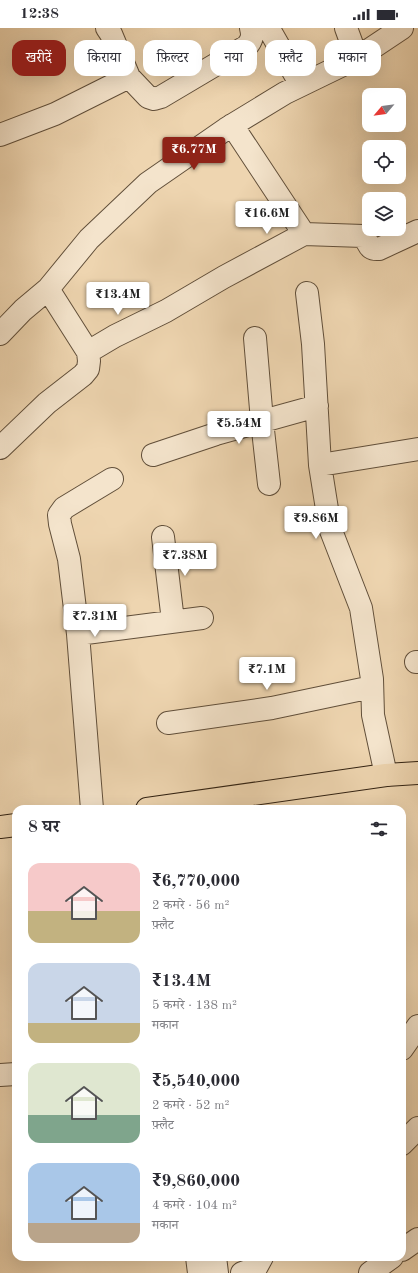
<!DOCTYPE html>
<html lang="hi">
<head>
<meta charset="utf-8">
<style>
  body { margin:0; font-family:"Old Standard TT","Noto Serif Devanagari",serif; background:#f7f7f7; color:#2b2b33; height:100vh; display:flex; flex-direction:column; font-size:15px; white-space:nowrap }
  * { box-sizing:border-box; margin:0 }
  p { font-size:13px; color:#7c7c81 }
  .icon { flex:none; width:22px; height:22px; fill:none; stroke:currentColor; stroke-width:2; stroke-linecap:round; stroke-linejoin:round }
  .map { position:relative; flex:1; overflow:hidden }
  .details { position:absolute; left:12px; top:777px; width:394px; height:456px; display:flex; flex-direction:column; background:#fff; border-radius:12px; box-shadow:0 4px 16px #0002 }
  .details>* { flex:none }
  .hud { position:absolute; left:12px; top:12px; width:394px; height:36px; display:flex; gap:8px }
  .needle { width:26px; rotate:241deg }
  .tools { position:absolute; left:362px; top:60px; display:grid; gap:8px }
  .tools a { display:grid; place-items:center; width:44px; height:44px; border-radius:8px; background:#fff; box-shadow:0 4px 16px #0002; font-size:20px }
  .price { position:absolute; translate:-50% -34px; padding:0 9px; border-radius:4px; background:#fff; color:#222; font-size:13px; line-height:26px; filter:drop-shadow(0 1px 2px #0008) }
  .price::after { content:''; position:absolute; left:50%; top:24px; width:12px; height:9px; margin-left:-6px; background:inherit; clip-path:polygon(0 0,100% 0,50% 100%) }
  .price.selected { background:#8f2418; color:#fff }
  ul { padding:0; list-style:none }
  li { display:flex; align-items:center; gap:12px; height:100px; padding:0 16px }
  li span { display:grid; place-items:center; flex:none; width:112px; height:80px; border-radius:12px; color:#555 }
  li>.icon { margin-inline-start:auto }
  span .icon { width:48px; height:48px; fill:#fffc; stroke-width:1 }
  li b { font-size:17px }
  h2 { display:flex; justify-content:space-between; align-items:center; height:48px; padding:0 16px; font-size:17px }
  .tag { padding:0 14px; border-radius:12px; background:#fff; box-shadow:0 4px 16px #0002; font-size:14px; line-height:36px }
  .tag.selected { background:#8f2418; color:#fff }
  .status { display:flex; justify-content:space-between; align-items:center; height:28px; padding:0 20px; background:#fff; direction:ltr }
  .status svg { height:11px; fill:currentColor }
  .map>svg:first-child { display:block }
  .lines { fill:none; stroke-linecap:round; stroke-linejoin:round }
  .minor-casing { stroke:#614f3a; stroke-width:24 }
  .major-casing { stroke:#322212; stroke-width:24 }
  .minor { stroke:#f4e4cc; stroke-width:22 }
  .major { stroke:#eed5b0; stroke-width:22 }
</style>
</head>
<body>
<div class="status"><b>12:38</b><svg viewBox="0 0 49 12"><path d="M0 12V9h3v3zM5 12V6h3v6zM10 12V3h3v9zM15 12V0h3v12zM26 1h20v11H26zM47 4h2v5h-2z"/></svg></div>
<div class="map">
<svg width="418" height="1245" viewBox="0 0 418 1245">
  <rect width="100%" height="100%" fill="#eed5b0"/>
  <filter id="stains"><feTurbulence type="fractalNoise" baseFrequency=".005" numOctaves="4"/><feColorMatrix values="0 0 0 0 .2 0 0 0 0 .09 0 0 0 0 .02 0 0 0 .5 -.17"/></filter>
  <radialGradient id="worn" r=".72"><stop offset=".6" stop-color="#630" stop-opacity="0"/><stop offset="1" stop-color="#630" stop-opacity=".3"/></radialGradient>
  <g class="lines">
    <defs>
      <path id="minor" d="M346 0 357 30
        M269 1 301 57
        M129 49 148 69 154 71 161 69 247 18C252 12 253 8 251 0
        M0 107 55 86 129 49 111 6 107 0
        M304 206 363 208C370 215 367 222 379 221L418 203
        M307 265 313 316 320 437 330 500 361 580 372 651 373 687 386 747
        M0 306 23 282 48 261 89 211 148 155 226 101 285 65 357 30 402 0
        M255 310 262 393 269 456
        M88 324 115 308 166 283 224 249 304 206 232 97
        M0 420 47 375 83 347 88 341 89 333 88 324 48 261
        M153 427 216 406 317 378
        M320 437 418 421
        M163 509 173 593
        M78 606 202 590
        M416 634H418
        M168 695 272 680 372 659
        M92 781 78 606 69 531 60 496 59 487 64 480 112 451
        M402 1021 418 998
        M0 1047 16 1046
        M402 1116 418 1100
        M402 1222 418 1211
        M197 1229 199 1245
        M215 1229 217 1245
        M242 1245 256 1240 262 1229
        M370 1245 392 1229"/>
      <path id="major" d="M147 781 386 747 418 745
        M0 799 16 797"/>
    </defs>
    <!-- minor casing -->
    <use href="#minor" class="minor-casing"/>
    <!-- major casing -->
    <use href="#major" class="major-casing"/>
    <!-- minor -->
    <use href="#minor" class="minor"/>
    <!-- major -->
    <use href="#major" class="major"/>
  </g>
  <rect width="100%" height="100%" filter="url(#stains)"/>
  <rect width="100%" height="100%" fill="url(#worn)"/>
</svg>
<div class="tools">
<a><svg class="needle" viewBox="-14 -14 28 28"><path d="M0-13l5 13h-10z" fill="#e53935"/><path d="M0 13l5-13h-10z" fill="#7c7c81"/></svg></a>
<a><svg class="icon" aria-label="locate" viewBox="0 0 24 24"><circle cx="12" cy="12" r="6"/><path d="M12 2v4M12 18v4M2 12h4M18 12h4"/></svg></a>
<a><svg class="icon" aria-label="layers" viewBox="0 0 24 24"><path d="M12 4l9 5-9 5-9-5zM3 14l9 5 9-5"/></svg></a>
</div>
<b class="price selected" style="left:194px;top:143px">₹6.77M</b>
<b class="price" style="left:267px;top:207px">₹16.6M</b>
<b class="price" style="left:118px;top:288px">₹13.4M</b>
<b class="price" style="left:239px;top:417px">₹5.54M</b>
<b class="price" style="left:316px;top:512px">₹9.86M</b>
<b class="price" style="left:185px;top:549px">₹7.38M</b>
<b class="price" style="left:95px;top:610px">₹7.31M</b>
<b class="price" style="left:267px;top:663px">₹7.1M</b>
<div class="hud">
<a class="tag selected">खरीदें</a>
<a class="tag">किराया</a>
<a class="tag">फ़िल्टर</a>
<a class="tag">नया</a>
<a class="tag">फ़्लैट</a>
<a class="tag">मकान</a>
</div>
<section class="details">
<h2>8 घर<svg class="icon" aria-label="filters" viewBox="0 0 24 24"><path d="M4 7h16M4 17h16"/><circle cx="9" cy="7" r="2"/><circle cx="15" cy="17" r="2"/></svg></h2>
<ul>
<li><span style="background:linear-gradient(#f6c9c9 60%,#c2b280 0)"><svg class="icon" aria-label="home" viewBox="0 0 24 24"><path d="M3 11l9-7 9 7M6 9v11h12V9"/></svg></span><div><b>₹6,770,000</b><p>2 कमरे · 56 m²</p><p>फ़्लैट</p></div></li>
<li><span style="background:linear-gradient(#c9d6e8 75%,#c2b280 0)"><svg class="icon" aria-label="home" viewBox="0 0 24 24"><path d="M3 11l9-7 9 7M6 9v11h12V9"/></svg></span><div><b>₹13.4M</b><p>5 कमरे · 138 m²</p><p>मकान</p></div></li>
<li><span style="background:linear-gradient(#dfe7d0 65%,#7fa58c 0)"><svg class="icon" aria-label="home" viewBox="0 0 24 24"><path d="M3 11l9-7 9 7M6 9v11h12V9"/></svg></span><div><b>₹5,540,000</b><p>2 कमरे · 52 m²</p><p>फ़्लैट</p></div></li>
<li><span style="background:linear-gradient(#a9c7e8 75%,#b9a48a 0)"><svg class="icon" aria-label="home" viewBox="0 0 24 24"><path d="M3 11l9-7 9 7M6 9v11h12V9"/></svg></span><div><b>₹9,860,000</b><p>4 कमरे · 104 m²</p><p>मकान</p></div></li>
</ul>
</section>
</div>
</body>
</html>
